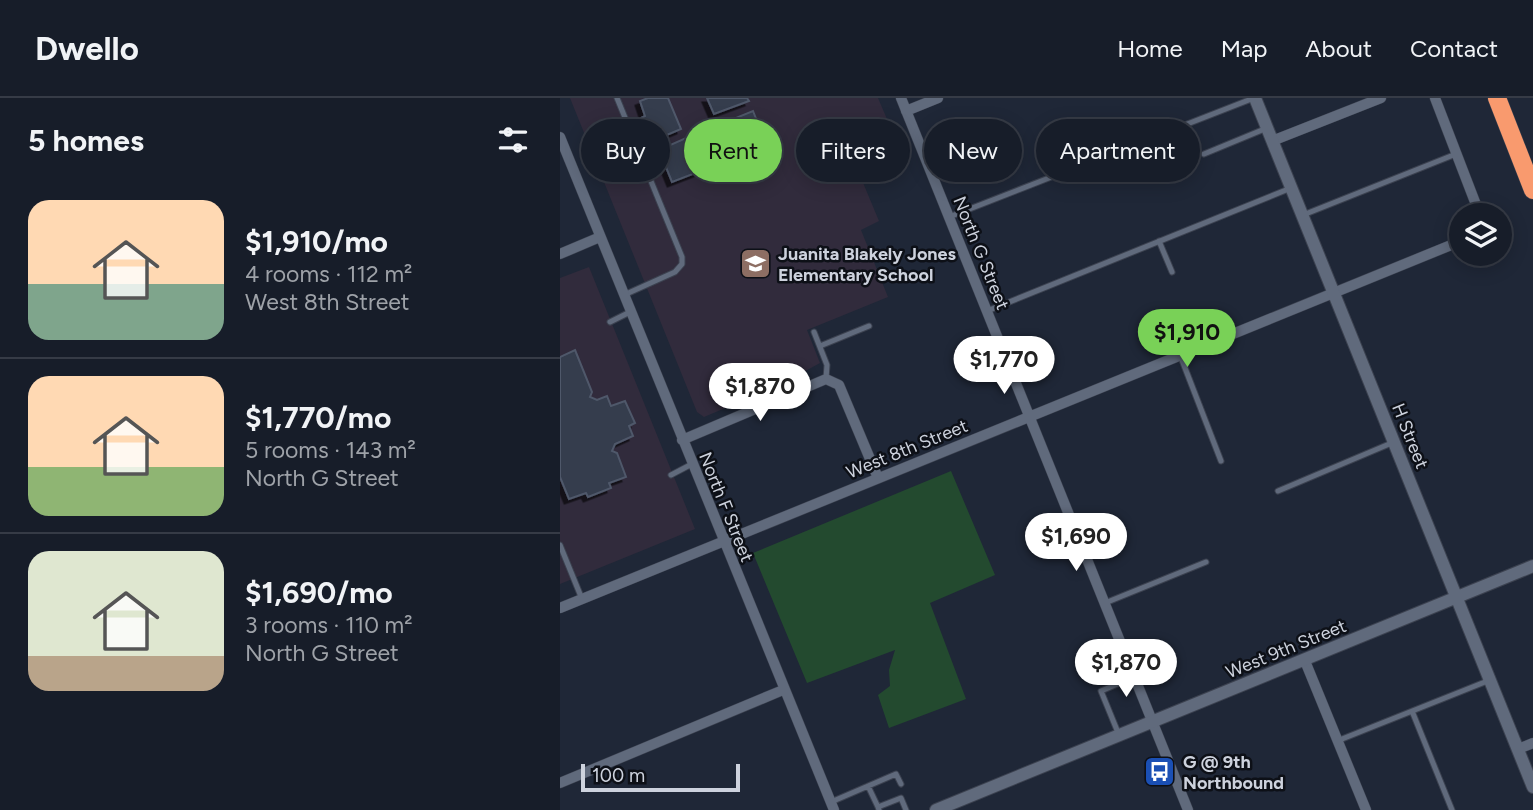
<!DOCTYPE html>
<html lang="en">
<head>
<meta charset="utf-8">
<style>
  body { margin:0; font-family:Figtree,sans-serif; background:#242a35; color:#f1f3f6; height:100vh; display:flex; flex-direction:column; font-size:26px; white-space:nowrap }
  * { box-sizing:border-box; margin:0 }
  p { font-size:23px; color:#9ea2a8 }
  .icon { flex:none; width:38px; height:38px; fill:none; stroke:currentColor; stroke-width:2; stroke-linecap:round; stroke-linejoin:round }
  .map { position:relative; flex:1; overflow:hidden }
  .details { display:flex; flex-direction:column; background:#171d29; width:560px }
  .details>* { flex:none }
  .guide { position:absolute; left:21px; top:21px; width:665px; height:63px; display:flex; gap:14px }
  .controls { position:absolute; left:889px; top:105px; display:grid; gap:14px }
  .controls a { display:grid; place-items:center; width:63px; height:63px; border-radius:50%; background:#171d29; box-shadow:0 4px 18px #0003,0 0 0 2px #363b46; font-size:35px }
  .scale { position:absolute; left:21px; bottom:18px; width:159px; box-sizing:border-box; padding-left:7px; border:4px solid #cdd2dd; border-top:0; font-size:19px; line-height:24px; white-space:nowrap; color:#cdd2dd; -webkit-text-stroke:5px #0d1017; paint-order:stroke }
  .price { position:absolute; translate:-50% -60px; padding:0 16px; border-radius:24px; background:#fff; color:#222; font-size:23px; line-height:46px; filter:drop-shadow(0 2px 4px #0008) }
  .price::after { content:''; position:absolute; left:50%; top:42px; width:21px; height:16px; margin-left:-10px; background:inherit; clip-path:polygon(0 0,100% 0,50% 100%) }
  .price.active { background:#79d157; color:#111 }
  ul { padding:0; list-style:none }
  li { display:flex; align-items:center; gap:21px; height:175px; padding:0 28px }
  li+li { border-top:2px solid #363b46 }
  li span { display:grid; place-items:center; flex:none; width:196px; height:140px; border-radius:21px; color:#555 }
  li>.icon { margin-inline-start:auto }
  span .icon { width:84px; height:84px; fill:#fffc; stroke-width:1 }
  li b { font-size:30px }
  h2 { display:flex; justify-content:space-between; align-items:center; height:84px; padding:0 28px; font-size:30px }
  .chip { padding:0 24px; border-radius:32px; background:#171d29; box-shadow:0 4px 18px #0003,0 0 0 2px #363b46; font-size:24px; line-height:63px }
  .chip.active { background:#79d157; color:#111 }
  header { display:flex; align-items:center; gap:42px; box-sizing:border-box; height:98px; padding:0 35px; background:#171d29; border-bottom:2px solid #363b46 }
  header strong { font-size:33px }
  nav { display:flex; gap:38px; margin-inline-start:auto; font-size:24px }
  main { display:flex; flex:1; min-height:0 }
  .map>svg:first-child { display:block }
  .education { fill:#312b3c }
  .green { fill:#234a2f }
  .building { fill:#343c4d; stroke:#4f586a; stroke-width:2; filter:url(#shadow) }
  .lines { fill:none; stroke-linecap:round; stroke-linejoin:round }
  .service-casing { stroke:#3c4250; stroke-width:7 }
  .minor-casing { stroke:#3c4250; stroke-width:11 }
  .tertiary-casing { stroke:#3c4250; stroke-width:14 }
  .motorway-casing { stroke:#3c4250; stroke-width:19 }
  .service { stroke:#606a7c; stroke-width:5 }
  .minor { stroke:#606a7c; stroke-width:10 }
  .tertiary { stroke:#606a7c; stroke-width:12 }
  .motorway { stroke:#f99a6e; stroke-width:18 }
  .labels { text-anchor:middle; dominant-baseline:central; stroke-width:5; stroke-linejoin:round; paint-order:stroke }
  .street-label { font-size:18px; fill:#cdd2dd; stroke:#0d1017 }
  .poi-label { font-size:18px; font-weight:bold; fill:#cdd2dd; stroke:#0d1017; text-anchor:start }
</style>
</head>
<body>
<header>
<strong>Dwello</strong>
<nav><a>Home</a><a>Map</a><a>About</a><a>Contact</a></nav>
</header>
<main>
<section class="details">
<h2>5 homes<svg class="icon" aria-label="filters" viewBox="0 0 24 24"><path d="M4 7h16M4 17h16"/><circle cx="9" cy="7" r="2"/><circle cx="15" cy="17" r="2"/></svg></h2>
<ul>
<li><span style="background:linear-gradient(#ffd9b3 60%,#7fa58c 0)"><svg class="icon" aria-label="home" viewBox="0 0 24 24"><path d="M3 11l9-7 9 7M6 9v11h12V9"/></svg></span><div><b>$1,910/mo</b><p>4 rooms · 112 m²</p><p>West 8th Street</p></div></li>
<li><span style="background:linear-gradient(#ffd9b3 65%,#8fb573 0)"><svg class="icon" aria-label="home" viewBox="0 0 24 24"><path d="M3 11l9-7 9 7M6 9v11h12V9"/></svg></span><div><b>$1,770/mo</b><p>5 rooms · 143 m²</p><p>North G Street</p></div></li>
<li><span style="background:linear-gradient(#dfe7d0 75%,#b9a48a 0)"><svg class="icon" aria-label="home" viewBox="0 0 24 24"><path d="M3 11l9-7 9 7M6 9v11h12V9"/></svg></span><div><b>$1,690/mo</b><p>3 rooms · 110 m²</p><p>North G Street</p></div></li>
</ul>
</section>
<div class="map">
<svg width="973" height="712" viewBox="0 0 973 712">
  <defs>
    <filter id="shadow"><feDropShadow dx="-4.5" dy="4.5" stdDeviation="0" flood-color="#0009"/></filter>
  </defs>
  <rect width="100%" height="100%" fill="#1f2737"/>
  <!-- education -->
  <path class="education" d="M10 0H318L327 21 284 39 319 123 301 132 328 199 247 232 260 265 218 288 144 319 137 314Z
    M29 169 135 431 0 486V180Z"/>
  <!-- green -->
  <path class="green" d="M391 373 435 477 370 505 406 601 329 630 318 597 330 588 329 572 335 552 247 585 193 455Z"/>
  <!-- building -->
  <path class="building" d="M88 0H108L121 31 95 42 89 30 85 31 81 20 85 18 80 3Z
    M147 0H187L189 3 154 16Z
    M193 13 206 46 179 57 166 24Z
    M161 26 174 58 148 69 134 37Z
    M126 40 138 74 112 84 99 52Z
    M15 252 32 294 30 299 37 302 47 298 51 308 65 303 75 325 69 328 73 338 55 346 52 353 57 355 66 379 49 385 51 390 28 399 26 395 9 401 0 379V259Z"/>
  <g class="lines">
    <defs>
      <path id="service" d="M57 0 122 159V166L115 174 64 197
        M644 56 707 30
        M743 117 896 56
        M389 119 694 0
        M599 143 612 174
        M427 213 731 90
        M50 224 70 214
        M254 234 267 267 266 281
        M260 248 309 228
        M620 257 661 363
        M111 377 132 366
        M718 393 834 344
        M0 447 22 501
        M545 505 646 464
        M852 613 892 712
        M559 637 541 593 574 579
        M777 643 930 582
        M308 688 318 709
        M271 704 336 676 341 686
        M319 712 318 709 341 700 346 712"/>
      <path id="minor" d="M341 0 628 712
        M875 0 920 117
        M346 13 378 0
        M0 39 274 712
        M712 43 821 0
        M0 156 40 139
        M122 342 266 281 279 287 318 380
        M0 510 901 143
        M745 563 806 712
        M958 651 973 645
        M0 685 223 592"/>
      <path id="tertiary" d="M695 0 973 689
        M376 712 973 468"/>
      <path id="motorway" d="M937 0 973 92"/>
    </defs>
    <!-- service casing -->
    <use href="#service" class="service-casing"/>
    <!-- minor casing -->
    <use href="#minor" class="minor-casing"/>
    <!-- tertiary casing -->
    <use href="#tertiary" class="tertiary-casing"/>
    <!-- motorway casing -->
    <use href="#motorway" class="motorway-casing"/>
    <!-- service -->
    <use href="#service" class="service"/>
    <!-- minor -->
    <use href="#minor" class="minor"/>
    <!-- tertiary -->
    <use href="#tertiary" class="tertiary"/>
    <!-- motorway -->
    <use href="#motorway" class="motorway"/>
  </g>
  <!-- icons -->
  <defs>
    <symbol id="school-square" viewBox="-11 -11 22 22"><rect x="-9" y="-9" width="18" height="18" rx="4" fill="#8d6e63" stroke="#0d1017"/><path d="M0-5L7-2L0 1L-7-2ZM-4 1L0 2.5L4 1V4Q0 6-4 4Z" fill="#fff"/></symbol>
    <symbol id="bus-square" viewBox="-11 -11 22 22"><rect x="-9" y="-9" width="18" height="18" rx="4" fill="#1a4fb4" stroke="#0d1017"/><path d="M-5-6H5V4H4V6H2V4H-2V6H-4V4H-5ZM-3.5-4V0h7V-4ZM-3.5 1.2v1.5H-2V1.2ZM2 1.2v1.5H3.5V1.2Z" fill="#fff"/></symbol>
  </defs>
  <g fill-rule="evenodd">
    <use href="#school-square" x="178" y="148" width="35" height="35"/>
    <use href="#bus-square" x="582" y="656" width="35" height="35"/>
  </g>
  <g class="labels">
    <!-- street labels -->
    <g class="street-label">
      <text transform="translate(421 155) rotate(68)">North G Street</text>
      <text transform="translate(850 338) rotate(68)">H Street</text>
      <text transform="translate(347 351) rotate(-22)">West 8th Street</text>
      <text transform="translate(166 409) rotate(68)">North F Street</text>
      <text transform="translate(726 551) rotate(-22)">West 9th Street</text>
    </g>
    <!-- poi labels -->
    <g class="poi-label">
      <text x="218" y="156">Juanita Blakely Jones<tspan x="218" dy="21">Elementary School</tspan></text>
      <text x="623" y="664">G @ 9th<tspan x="623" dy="21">Northbound</tspan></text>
    </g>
  </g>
</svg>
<div class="controls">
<a><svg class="icon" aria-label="layers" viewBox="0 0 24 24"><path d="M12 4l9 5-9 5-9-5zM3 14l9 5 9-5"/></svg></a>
</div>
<div class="scale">100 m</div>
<b class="price active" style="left:627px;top:271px">$1,910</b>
<b class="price" style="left:444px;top:298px">$1,770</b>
<b class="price" style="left:200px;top:325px">$1,870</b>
<b class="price" style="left:516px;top:475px">$1,690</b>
<b class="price" style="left:566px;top:601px">$1,870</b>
<div class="guide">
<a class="chip">Buy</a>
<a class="chip active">Rent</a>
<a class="chip">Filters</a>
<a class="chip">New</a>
<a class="chip">Apartment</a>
</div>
</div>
</main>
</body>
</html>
